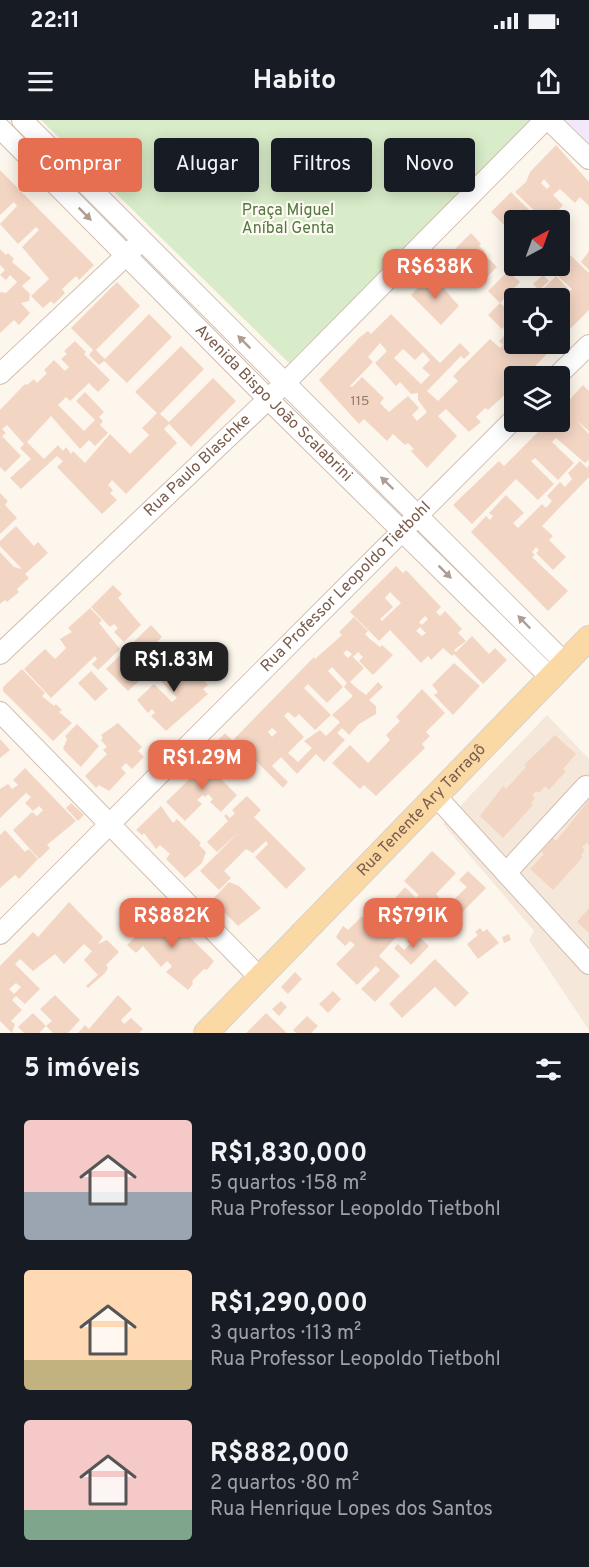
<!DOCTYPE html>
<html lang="pt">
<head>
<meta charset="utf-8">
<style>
  body { margin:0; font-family:Overpass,sans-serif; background:#242831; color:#f1f3f6; height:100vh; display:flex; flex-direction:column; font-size:22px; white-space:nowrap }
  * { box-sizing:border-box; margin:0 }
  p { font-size:20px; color:#9ea1a6 }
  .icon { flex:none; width:33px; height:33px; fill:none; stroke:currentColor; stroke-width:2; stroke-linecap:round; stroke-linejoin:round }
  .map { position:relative; height:913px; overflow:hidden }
  .details { display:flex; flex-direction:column; background:#171b24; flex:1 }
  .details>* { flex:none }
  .guide { position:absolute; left:18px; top:18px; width:554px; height:54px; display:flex; gap:12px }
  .needle { width:39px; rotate:41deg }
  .buttons { position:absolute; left:504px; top:90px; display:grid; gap:12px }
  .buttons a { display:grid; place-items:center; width:66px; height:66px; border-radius:6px; background:#171b24; box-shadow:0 3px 15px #0003; font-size:30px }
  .price { position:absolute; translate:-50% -51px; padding:0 14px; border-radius:12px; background:#e76f51; color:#fff; font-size:20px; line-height:39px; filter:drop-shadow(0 2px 3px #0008) }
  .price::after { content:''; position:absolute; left:50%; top:36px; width:18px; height:14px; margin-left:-9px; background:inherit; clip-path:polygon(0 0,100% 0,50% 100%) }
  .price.current { background:#222; color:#fff }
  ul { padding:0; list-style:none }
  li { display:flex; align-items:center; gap:18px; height:150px; padding:0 24px }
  li span { display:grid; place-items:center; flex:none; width:168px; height:120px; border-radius:6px; color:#555 }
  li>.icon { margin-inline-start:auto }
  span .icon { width:72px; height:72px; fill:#fffc; stroke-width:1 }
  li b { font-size:26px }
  h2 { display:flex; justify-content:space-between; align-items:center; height:72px; padding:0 24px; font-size:26px }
  .pill { padding:0 21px; border-radius:6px; background:#171b24; box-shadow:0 3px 15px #0003; font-size:21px; line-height:54px }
  .pill.current { background:#e76f51; color:#fff }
  .status { display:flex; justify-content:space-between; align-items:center; height:42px; padding:0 30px; background:#171b24; direction:ltr }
  .status svg { height:16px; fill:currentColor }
  header { display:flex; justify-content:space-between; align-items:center; height:78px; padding:0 24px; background:#171b24; font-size:27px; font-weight:700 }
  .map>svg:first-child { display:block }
  .residential { fill:#f5e8da }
  .education { fill:#f3e8fa }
  .green { fill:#d8ecc9 }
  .building { fill:#f3d5c3; fill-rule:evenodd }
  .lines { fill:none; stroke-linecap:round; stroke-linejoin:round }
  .minor-casing { stroke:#d1beb0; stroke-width:22 }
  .major-casing { stroke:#dad1cd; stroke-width:26 }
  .minor { stroke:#fff; stroke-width:20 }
  .major { stroke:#fbd9a5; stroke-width:24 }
  .oneway { fill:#af9d94 }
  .labels { text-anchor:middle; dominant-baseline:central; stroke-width:4.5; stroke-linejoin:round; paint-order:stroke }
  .number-label { font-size:14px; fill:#987a6a }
  .park-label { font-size:16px; fill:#537a41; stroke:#fffaf3 }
  .street-label { font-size:16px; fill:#7a5c4d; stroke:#fffaf3 }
</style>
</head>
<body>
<div class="status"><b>22:11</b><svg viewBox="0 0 49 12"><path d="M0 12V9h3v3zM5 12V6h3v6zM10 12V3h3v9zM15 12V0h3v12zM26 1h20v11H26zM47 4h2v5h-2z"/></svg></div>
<header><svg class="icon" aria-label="menu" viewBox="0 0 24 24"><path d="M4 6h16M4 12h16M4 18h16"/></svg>Habito<svg class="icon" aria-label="share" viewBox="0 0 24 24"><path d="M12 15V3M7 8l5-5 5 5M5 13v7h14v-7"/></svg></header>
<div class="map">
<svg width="589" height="913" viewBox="0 0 589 913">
  <rect width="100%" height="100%" fill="#fdf6ec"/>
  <!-- residential -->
  <path class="residential" d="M547 595 589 639V910L529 820 534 811 443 704Z"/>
  <!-- education -->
  <path class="education" d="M565 0H589V24Z"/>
  <!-- green -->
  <path class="green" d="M41 0H531L289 243Z"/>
  <!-- building -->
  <path class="building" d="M556 25 589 62V86L580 77 575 83 560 69 553 75 563 85 550 100H540L537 97 539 95 515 72 526 62 530 52ZM544 59 550 66 547 69 541 63Z
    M0 50 94 145 79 160 76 156 62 169 65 173 54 184 51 181 43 188 31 176 49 159 22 127 39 110 36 107 18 124 0 104 17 86 14 82 0 95Z
    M511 72 529 90 526 93 533 100H514V108L509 102 505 106 491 92Z
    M471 113 481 124 479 126 485 131 483 133 497 147 481 163 451 133Z
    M562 127 589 153V190L569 210 564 204 560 209V178H534L556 156 570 171 572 169 547 146H560Z
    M0 129 6 135 8 133 14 139 12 142 31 158 22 166 30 174 29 181 21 183 30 193 19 205 14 200 0 213V172L6 173 17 162 10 155 6 160 0 155 5 150 0 145Z
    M589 131V150L581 142Z
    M508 151 520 162 500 183 488 171Z
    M431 154 459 186 441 205 411 175Z
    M543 155 549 161 539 170 533 164Z
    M117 162 140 186 96 230 105 239 149 194 172 217 127 263 104 241 99 245 89 235 93 230 71 208Z
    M500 183 514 196 502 209 488 195Z
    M391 194 440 243 460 223 470 233 464 239 461 236 427 271 438 281 458 261 453 256 490 219 500 228 503 225 499 221 510 210 514 214V224H542L550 231 530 251 528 249 521 256H514V263L509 271 488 290 485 288 476 297 481 302 469 312 446 289 438 296 457 316 427 348 411 331 414 329 408 323 405 325 393 314 387 321 364 299 359 304 319 260 360 217 368 211 371 214ZM380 223 387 231 375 243 396 266 400 262 411 274 418 273V280L427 292 417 301 412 295 419 288 408 276 389 292 380 283 384 278 362 257 352 267 350 266 373 242 368 237ZM403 229 415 240 423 232 430 240 422 248 430 255 421 264 394 238Z
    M75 221 86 232 84 234 110 260 98 272 89 263 70 281 66 277 58 285 84 311 95 300 76 281 85 272 104 292 99 297 103 301 100 305 108 313 95 326 89 320 80 329 51 296 27 322 44 339 58 325 63 331 66 327 71 334 73 331 85 343 110 314 130 334 149 315 142 308 157 293 135 272 181 226 204 249 160 294 169 302 213 258 236 281 191 327 169 304 164 309 177 323 126 374 112 360 108 365 113 370 110 373 117 380 102 394 57 347 63 341 57 336 21 369 10 358 31 339 20 328 24 324 7 305 2 309 6 313 2 316 21 336 5 352 0 347V290L25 264 27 265 34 259 37 263 47 253 44 250 54 240 65 251 69 247 61 239 67 234 64 231Z
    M583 265 589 271V311L576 300 589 314V340L585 343 556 318 552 322 574 343 558 360 535 338 531 341 554 364 538 380 516 359 472 404 453 385 499 341 504 346 548 302H560V290Z
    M580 341 587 348 589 345V357L542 406 553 416 549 420 566 437 553 450 536 433 539 430 536 427 532 432 535 435 532 437 568 471 548 491 471 412 486 396 490 400 493 396 489 393 506 375 524 393 513 403 518 408 542 384 546 388 552 381 547 376 560 362 565 367 572 359 568 353Z
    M0 373 8 381 5 385 17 398 0 414Z
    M16 406 34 426 38 422 48 433 25 454 29 458 17 469 19 472 7 482 5 480 0 484V432L14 447 22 449 0 426V421Z
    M396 446 403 453 406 450 441 487 436 492 440 496 445 491 462 509 458 513 466 521 454 530 456 532 472 516 489 534 495 528 507 540 483 564 454 534 452 536 443 528 431 540 428 536 421 543 390 510 379 521 350 492ZM390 472 401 483 382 501 380 499 393 487 385 478ZM425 496 428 499 422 505 419 502ZM420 507 426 513 422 516 416 511Z
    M113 465 122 474 118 478 141 505 124 522 114 512 118 508 114 504 110 507 91 487Z
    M90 488 102 500 99 503 120 529 98 550 92 544 97 539 95 536 51 578 24 549 45 529 55 539 66 528 60 519 72 512 68 508Z
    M354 497 368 511 365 514 370 519 380 527 382 525 393 535 373 555 359 541 363 537 358 532 353 537 364 548 350 562 359 570 366 575 378 562 383 567 369 580 376 586V594L359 604 349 615 342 608 337 613 345 620 324 642 316 634 297 654 281 637 272 646 288 662 283 668 234 619 314 537 315 539 342 515 339 512ZM347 530 352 534 348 538 343 533ZM332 547 347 563 344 567 353 576 332 595 340 602 326 616 320 610 304 621 312 628 298 642 288 633 304 617 284 596 288 592 281 586 295 598 299 594 315 610 331 595 304 568 308 564 327 583 343 567 328 551ZM272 608 277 612 272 617 268 612Z
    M151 505 162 517 140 539 151 550 128 571 106 549Z
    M176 531 189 545 184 550 188 554 193 550 208 565 203 569 208 574 166 611 151 596 155 593 152 589 148 593 137 580 154 564 172 582 177 578 160 560 164 556 157 549Z
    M454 543 480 566 453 595 434 575 438 572 432 565Z
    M22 549 45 573 42 576 54 586 56 584 62 590 59 592 72 603 53 621 3 571V567Z
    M91 551 108 569 95 581 78 563Z
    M422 569 445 593 426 612 430 616 422 624 425 628 376 676 364 665 360 669 332 643 350 625 368 643 390 620 386 615 400 601 396 597Z
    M118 603 142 627 138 631 144 637 132 649 126 643 121 648 126 653 109 671 99 665 96 668 85 656 107 634 103 630 107 627 101 620 103 618 101 615Z
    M77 604 99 626 81 647 63 629 67 619 65 616Z
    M225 613 233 621 220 634 212 626Z
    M555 615 576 634 563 649 566 651 549 670 545 666 539 673 536 671 532 675 535 678 531 683 533 685 503 718 480 696 503 666 506 669 526 647 524 645Z
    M0 619 10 630 0 638Z
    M210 639 224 652 219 657 237 675 221 692 210 682 213 679 208 674 205 677 203 675 197 680 202 684 185 701 166 682Z
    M25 648 76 701 47 725 50 728 39 739 13 710 32 692 37 696 43 690 39 686 33 691 25 683 31 677 26 673 0 698V669L8 664 12 669 18 665 13 660Z
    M247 676 261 690 254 697 306 749 286 769 255 737 268 724 266 721 253 733 246 729 224 751 231 758 219 770 200 751 239 712 217 732 207 722 228 701 224 696 226 694 230 698 235 693 232 690Z
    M589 680V725L587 723 582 727 585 730 581 735 583 737 553 770 530 749 544 734 541 732 553 718 556 721Z
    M71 683 84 695 78 701 66 688Z
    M161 686 173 703 177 699 201 723 199 725 206 732 202 743 185 758 166 739 170 734 160 725 156 729 144 713 142 715 136 710Z
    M5 710 25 732 29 729 38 739 19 759 15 755 0 768V715Z
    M432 731 456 753 436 774 447 786 467 767 459 760 468 751 486 768 447 808 430 792 422 801 417 796 407 805 379 836 400 856 375 882 361 869 380 850 376 846 357 865 336 844 355 825 350 821 345 826 336 817 343 806 348 810 362 796 373 808 391 789 388 786 405 767 416 778 419 775 404 761Z
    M229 762 239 766 261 788 238 806 212 780Z
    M69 782 103 817 98 824 107 820 119 832 106 845 108 848 105 853 88 868 86 866 98 855 84 840 92 831 84 824 64 844 55 834 33 851 20 839 15 844 40 869 25 884 16 876 12 880 22 890 11 901 15 904 12 913 0 901V846L33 812 38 817ZM16 863 21 867 14 874 9 869Z
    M589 788V813L577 802Z
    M162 790 214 841 207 850 204 849 192 861 193 864 188 870 166 852 172 846 167 841 161 847 143 826 136 833 127 825Z
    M480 808 483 812 487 809 499 823 478 839 467 824 478 815 475 812Z
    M415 813 429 826 411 845 394 828 398 824 404 830 410 824 407 821Z
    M509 814 511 820 504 823 502 817Z
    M435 839 469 873 455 887 435 867 402 898 389 884Z
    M295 852 302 859 288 874 281 867Z
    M333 871 341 879 328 893 319 884Z
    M55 875 80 900 68 913H53L46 906 52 901 40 889Z
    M118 875 132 889 121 900 124 904 131 898 143 909 139 913H78L85 905 89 909Z
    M281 881 287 887 279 896 272 889Z
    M33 893 46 906 39 913H24L18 907Z
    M266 893 287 913H246Z
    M307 896 318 906 311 913H296L293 910Z"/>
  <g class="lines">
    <defs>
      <g id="minor">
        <path d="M22 0 565 543"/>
        <path d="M549 0 589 39"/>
        <path id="s1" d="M0 8 268 279 551 558"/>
        <path d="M0 254 134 128"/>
        <path d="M557 256 589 225"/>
        <path id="s2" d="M0 534 285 263 545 0"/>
        <path d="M0 592 260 858"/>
        <path d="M435 675 589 844"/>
        <path d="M506 753 586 666"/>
        <path id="s3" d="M0 814 514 299"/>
      </g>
      <g id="major">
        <path id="s4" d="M206 913 589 518"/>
      </g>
    </defs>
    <!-- minor casing -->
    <use href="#minor" class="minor-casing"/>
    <!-- major casing -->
    <use href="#major" class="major-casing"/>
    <!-- minor -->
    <use href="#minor" class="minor"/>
    <!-- major -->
    <use href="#major" class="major"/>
  </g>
  <!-- one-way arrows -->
  <defs><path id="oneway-solid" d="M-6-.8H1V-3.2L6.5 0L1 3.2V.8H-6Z" transform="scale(1.5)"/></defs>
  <g class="oneway">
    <use href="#oneway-solid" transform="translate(85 94) rotate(45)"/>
    <use href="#oneway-solid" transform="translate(244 222) rotate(-135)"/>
    <use href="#oneway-solid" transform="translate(387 363) rotate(-136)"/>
    <use href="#oneway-solid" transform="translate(445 452) rotate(45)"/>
    <use href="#oneway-solid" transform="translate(524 502) rotate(-134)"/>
  </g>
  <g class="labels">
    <!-- number labels -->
    <g class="number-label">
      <text x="360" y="281">115</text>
    </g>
    <!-- park labels -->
    <g class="park-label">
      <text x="288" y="91">Praça Miguel<tspan x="288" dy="18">Aníbal Genta</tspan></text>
    </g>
    <!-- street labels -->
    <g class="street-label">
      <text stroke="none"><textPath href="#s1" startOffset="388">Avenida Bispo João Scalabrini</textPath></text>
      <text stroke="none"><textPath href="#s2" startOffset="273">Rua Paulo Blaschke</textPath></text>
      <text stroke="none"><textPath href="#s3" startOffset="490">Rua Professor Leopoldo Tietbohl</textPath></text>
      <text stroke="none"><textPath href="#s4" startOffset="310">Rua Tenente Ary Tarragô</textPath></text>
    </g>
  </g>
</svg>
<div class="buttons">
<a><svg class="needle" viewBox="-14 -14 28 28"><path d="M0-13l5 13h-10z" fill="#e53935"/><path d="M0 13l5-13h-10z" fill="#9ea1a6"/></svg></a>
<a><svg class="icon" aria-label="locate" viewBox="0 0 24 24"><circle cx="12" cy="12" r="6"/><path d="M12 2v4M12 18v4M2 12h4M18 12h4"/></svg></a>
<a><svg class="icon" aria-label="layers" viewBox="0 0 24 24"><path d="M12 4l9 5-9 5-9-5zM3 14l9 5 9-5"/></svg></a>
</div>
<b class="price" style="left:435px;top:180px">R$638K</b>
<b class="price current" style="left:174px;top:573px">R$1.83M</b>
<b class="price" style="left:202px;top:671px">R$1.29M</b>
<b class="price" style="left:172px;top:829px">R$882K</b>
<b class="price" style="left:413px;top:829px">R$791K</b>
<div class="guide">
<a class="pill current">Comprar</a>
<a class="pill">Alugar</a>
<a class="pill">Filtros</a>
<a class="pill">Novo</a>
</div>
</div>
<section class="details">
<h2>5 imóveis<svg class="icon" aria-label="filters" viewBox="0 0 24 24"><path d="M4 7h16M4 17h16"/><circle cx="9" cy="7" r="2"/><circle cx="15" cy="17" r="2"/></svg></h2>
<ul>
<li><span style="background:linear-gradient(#f6c9c9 60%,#9aa5b1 0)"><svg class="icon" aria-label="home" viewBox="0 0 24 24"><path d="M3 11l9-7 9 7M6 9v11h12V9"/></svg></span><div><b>R$1,830,000</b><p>5 quartos · 158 m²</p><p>Rua Professor Leopoldo Tietbohl</p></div></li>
<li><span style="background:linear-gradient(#ffd9b3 75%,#c2b280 0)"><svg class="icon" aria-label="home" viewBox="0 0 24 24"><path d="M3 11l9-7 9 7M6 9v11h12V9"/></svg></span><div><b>R$1,290,000</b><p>3 quartos · 113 m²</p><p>Rua Professor Leopoldo Tietbohl</p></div></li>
<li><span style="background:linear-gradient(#f6c9c9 75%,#7fa58c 0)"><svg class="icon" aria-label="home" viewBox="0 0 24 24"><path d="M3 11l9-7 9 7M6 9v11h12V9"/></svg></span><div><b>R$882,000</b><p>2 quartos · 80 m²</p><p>Rua Henrique Lopes dos Santos</p></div></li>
</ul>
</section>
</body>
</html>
